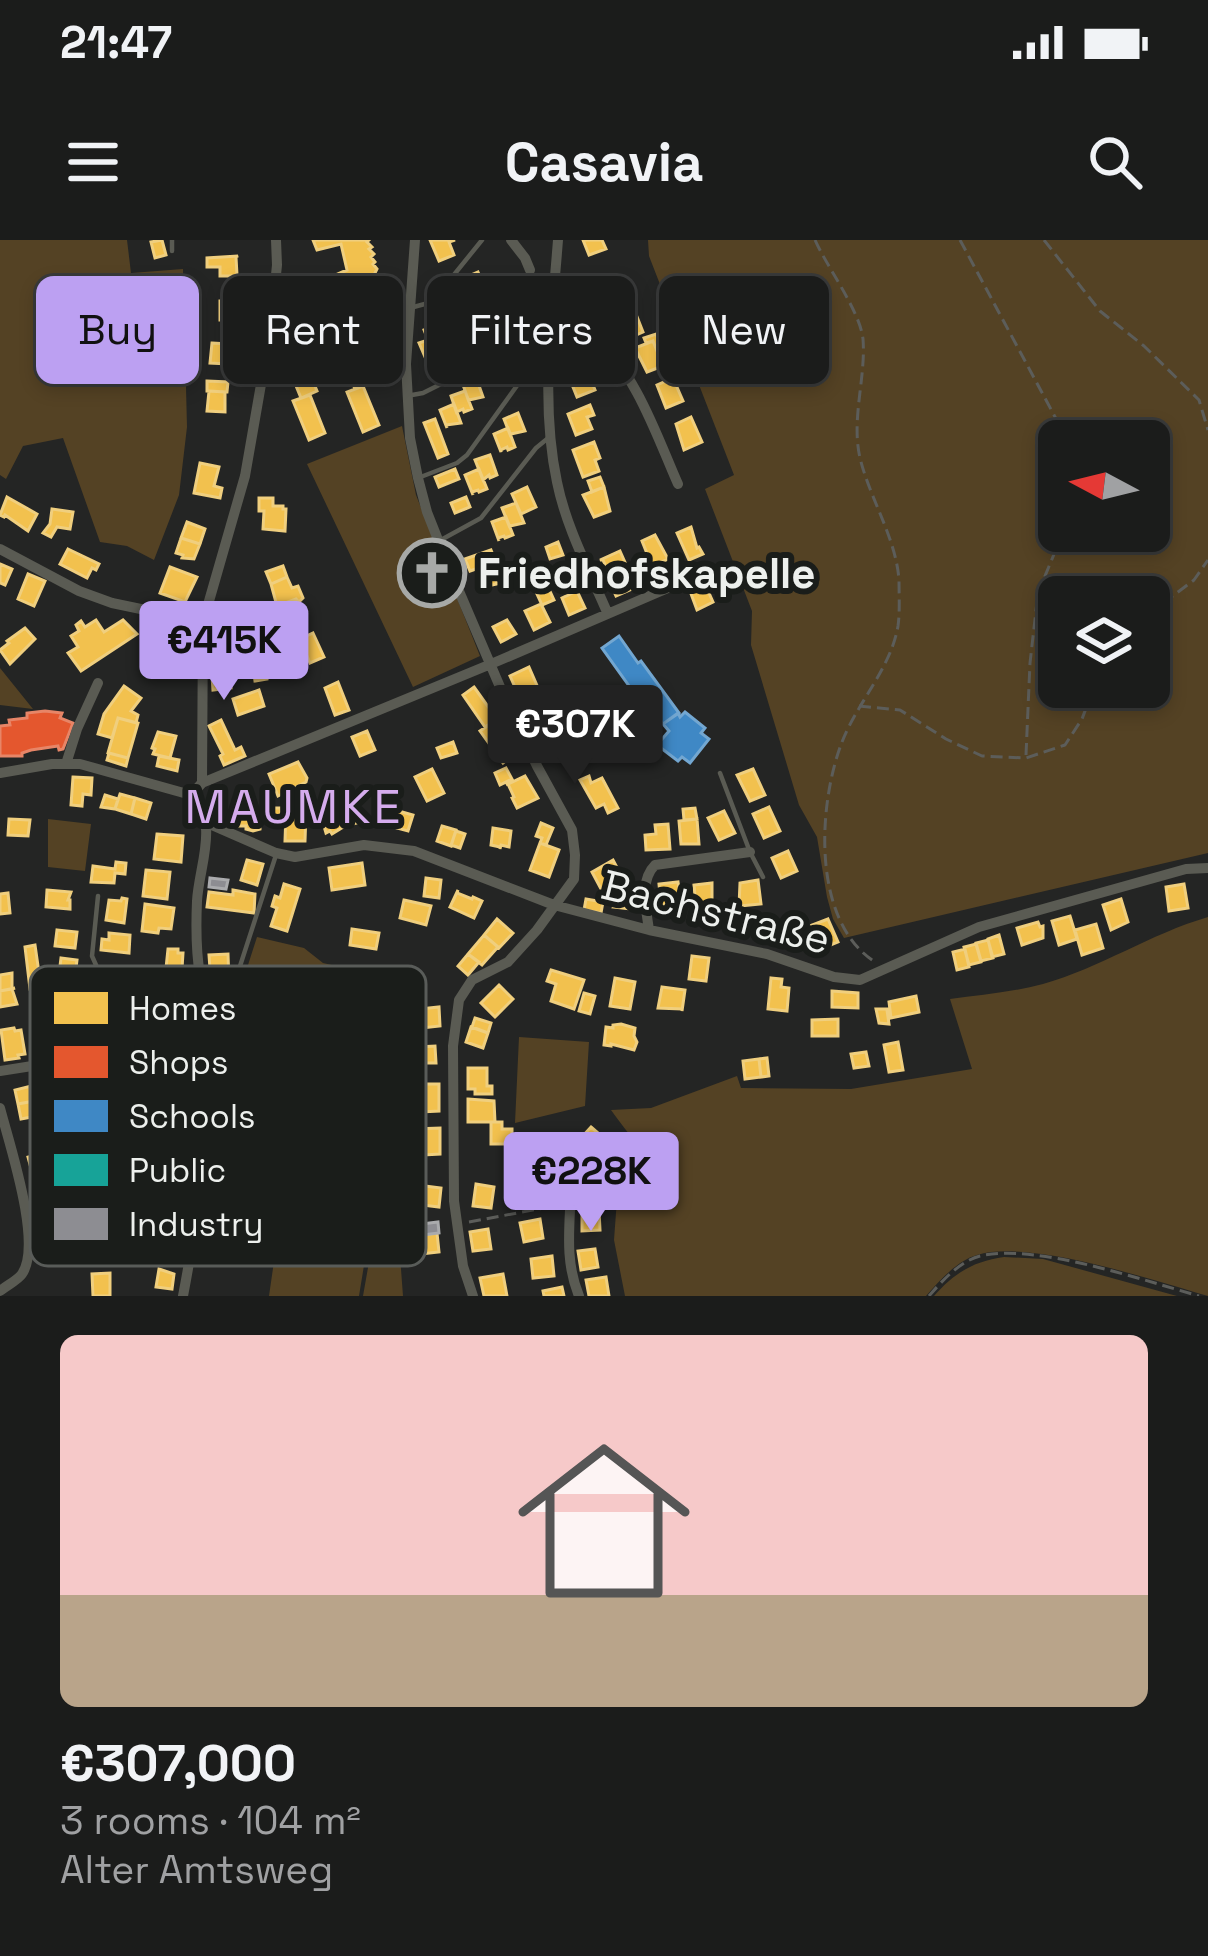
<!DOCTYPE html>
<html lang="en">
<head>
<meta charset="utf-8">
<style>
  body { margin:0; font-family:"Space Grotesk",sans-serif; background:#282928; color:#f1f3f6; height:100vh; display:flex; flex-direction:column; font-size:45px; white-space:nowrap }
  * { box-sizing:border-box; margin:0 }
  p { font-size:39px; color:#a0a1a3 }
  .icon { flex:none; width:66px; height:66px; fill:none; stroke:currentColor; stroke-width:2; stroke-linecap:round; stroke-linejoin:round }
  .map { position:relative; height:1056px; overflow:hidden }
  .side { display:flex; flex-direction:column; background:#1b1c1b; flex:1 }
  .side>* { flex:none }
  .banner { position:absolute; left:36px; top:36px; width:1137px; height:108px; display:flex; gap:24px }
  .needle { width:78px; rotate:277deg }
  .fabs { position:absolute; left:1038px; top:180px; display:grid; gap:24px }
  .fabs a { display:grid; place-items:center; width:132px; height:132px; border-radius:18px; background:#1b1c1b; box-shadow:0 6px 18px #0003,0 0 0 3px #393a3a; font-size:60px }
  .price { position:absolute; translate:-50% -102px; padding:0 27px; border-radius:12px; background:#bca0f2; color:#111; font-size:39px; line-height:78px; filter:drop-shadow(0 3px 6px #0008) }
  .price::after { content:''; position:absolute; left:50%; top:72px; width:36px; height:27px; margin-left:-18px; background:inherit; clip-path:polygon(0 0,100% 0,50% 100%) }
  .price.on { background:#222; color:#fff }
  ul { padding:0; list-style:none }
  li { display:grid; align-content:center; gap:24px; height:636px; padding:0 60px }
  li+li { border-top:3px solid #393a3a }
  li span { display:grid; place-items:center; height:372px; border-radius:18px; color:#555 }
  li>.icon { margin-inline-start:auto }
  span .icon { width:216px; height:216px; fill:#fffc; stroke-width:1 }
  li b { font-size:51px }
  .chip { padding:0 42px; border-radius:18px; background:#1b1c1b; box-shadow:0 6px 18px #0003,0 0 0 3px #393a3a; font-size:42px; line-height:108px }
  .chip.on { background:#bca0f2; color:#111 }
  .status { display:flex; justify-content:space-between; align-items:center; height:84px; padding:0 60px; background:#1b1c1b; direction:ltr }
  .status svg { height:33px; fill:currentColor }
  header { display:flex; justify-content:space-between; align-items:center; height:156px; padding:0 60px; background:#1b1c1b; font-size:54px; font-weight:700 }
  .map>svg:first-child { display:block }
  .green { fill:#544224; fill-rule:evenodd }
  .homes { fill:#f2c14e; stroke:#f0cf7e; stroke-width:3 }
  .shops { fill:#e4572e; stroke:#e78567; stroke-width:3 }
  .schools { fill:#3f88c5; stroke:#73a7d1; stroke-width:3 }
  .public { fill:#17a398; stroke:#57bab2; stroke-width:3 }
  .industry { fill:#8d8d92; stroke:#aaabad; stroke-width:3 }
  .lines { fill:none; stroke-linecap:round; stroke-linejoin:round }
  .path { stroke:#5c5d5a; stroke-width:3; stroke-dasharray:12 6; stroke-linecap:butt }
  .lane { stroke:#5a5b53; stroke-width:4.5 }
  .street { stroke:#5a5b53; stroke-width:10 }
  .labels { text-anchor:middle; dominant-baseline:central; stroke-width:12; stroke-linejoin:round; paint-order:stroke }
  .poi-label { font-size:42px; font-weight:bold; fill:#edf0ed; stroke:#1a1d1a; text-anchor:start }
  .street-label { font-size:42px; fill:#edf0ed; stroke:#1a1d1a }
  .quarter-label { font-size:48px; letter-spacing:3px; fill:#d5aced; stroke:#1a1d1a }
  .key { fill:#1a1d1a; stroke:#595c59; stroke-width:3 }
  .key-label { font-size:33px; fill:#edf0ed }
</style>
</head>
<body>
<div class="status"><b>21:47</b><svg viewBox="0 0 49 12"><path d="M0 12V9h3v3zM5 12V6h3v6zM10 12V3h3v9zM15 12V0h3v12zM26 1h20v11H26zM47 4h2v5h-2z"/></svg></div>
<header><svg class="icon" aria-label="menu" viewBox="0 0 24 24"><path d="M4 6h16M4 12h16M4 18h16"/></svg>Casavia<svg class="icon" aria-label="search" viewBox="0 0 24 24"><circle cx="10" cy="10" r="6"/><path d="M15 15l6 6"/></svg></header>
<div class="map">
<svg width="1208" height="1056" viewBox="0 0 1208 1056">
  <rect width="100%" height="100%" fill="#242524"/>
  <!-- green -->
  <path class="green" d="M0 0H127L131 33 183 29 187 187 179 255 154 320 127 306 100 302 63 198 23 206 6 239 0 235Z
    M648 0H1208V613L844 698 833 679 827 657 817 597 799 565 751 405 752 371 705 249 734 235 649 16ZM1059 201H1149V291H1059ZM1059 357H1149V447H1059Z
    M402 186 416 255 480 416 413 447 307 224Z
    M0 428 33 469 0 465Z
    M48 579 91 584 85 631 48 627Z
    M1208 677V1056C1152 1040 1030 999 977 1015 958 1020 939 1041 926 1056H625L614 1000 617 959 651 965C662 927 632 900 611 870L651 868 737 836 741 848 851 849 972 829 950 759C980 755 1013 752 1043 744 1100 728 1150 694 1208 677Z
    M257 697 304 708 323 723 380 736 390 915 376 913 361 882 295 872 279 810 286 736 248 725Z
    M519 797 589 802 585 866 515 883Z
    M295 876 358 885 373 919 368 1001 359 1056H269Z
    M378 918 393 921 403 1056H363L372 1005Z
    M1004 1017 1043 1019 1177 1056H934C954 1033 974 1021 1004 1017Z"/>
  <!-- homes -->
  <path class="homes" d="M162 0 166 15 155 18 151 2Z
    M313 0H369L367 2 372 7 369 9 374 14 371 17 375 22 373 24 377 29 373 37 374 41 377 39 384 55 371 64 370 60H361L346 66 341 55 333 58 326 39 347 30 341 4 317 10Z
    M430 0H455L449 2 454 15 439 21Z
    M583 0H602L606 9 589 15Z
    M238 16 236 17 237 35 239 36H220V27H207V18Z
    M478 32 486 51 472 57 464 38Z
    M597 40 605 60 590 65 583 46Z
    M468 46 476 66 462 71 454 52Z
    M220 61H236V80H220Z
    M632 64 643 92 625 100 616 70Z
    M449 70 457 91 442 94 435 76Z
    M438 85 447 105 425 117 419 103 428 100 424 90Z
    M517 86 524 105 509 107 510 110 503 92Z
    M656 94 664 114 659 116 653 101 646 103 644 98Z
    M506 101 514 121 499 123 500 126 492 106Z
    M653 101 663 126 647 132 635 108Z
    M212 103 228 104V124L210 123Z
    M355 103 371 143 355 149 339 110Z
    M301 112 317 151 301 158 285 119Z
    M496 115 503 135 489 138V140L481 120Z
    M585 125 595 150 577 157 567 132Z
    M476 137 483 157 469 160V162L462 142Z
    M673 138 683 161 666 168 657 145Z
    M207 141 228 142 227 152 207 151Z
    M363 146 379 185 363 192 347 152Z
    M209 151 225 152V172L207 171Z
    M465 151 472 169 464 172 463 169 457 172V174L451 156Z
    M310 155 325 193 309 200 293 161Z
    M454 164 461 183 446 185 447 188 440 170Z
    M590 165 594 175 587 177 592 189 576 195 568 174Z
    M518 173 525 191 511 194V197L504 179Z
    M691 177 702 202 684 210 676 184Z
    M435 179 448 214 438 218 424 183Z
    M508 188 515 207 508 210 507 207 501 210V212L494 194Z
    M594 202 600 218 595 220 599 231 583 237 573 210Z
    M490 215 497 235 490 238 489 235 483 240 475 220Z
    M200 223 219 227 214 246 222 248 220 258 194 253Z
    M455 229 459 239 439 247 435 237Z
    M479 229 487 249 479 252 478 250 472 252 473 255 465 235Z
    M600 237 604 247 592 252 588 241Z
    M527 247 536 267 521 274 512 254Z
    M604 247 610 271 594 277 583 255Z
    M7 257 37 274 28 291 5 275 4 277 0 275Z
    M466 257 470 267 455 273 451 263Z
    M259 258H273V266H283V269H286L285 291 263 289 264 271H259Z
    M516 263 524 283 510 286V288L502 268Z
    M52 269 73 272 70 289 57 287 51 297 43 293 50 284Z
    M506 277 513 295 505 298 504 296 498 298 499 301 492 282Z
    M187 282 205 289 200 304 181 298Z
    M691 287 697 308 699 307 703 314 689 320 677 293Z
    M655 295 668 319 652 326 642 301Z
    M181 298 200 304 194 319 182 318 183 315 176 313Z
    M558 302 563 315 550 319 546 307Z
    M68 309 99 324 96 330 92 328 87 338 60 324Z
    M491 310 496 322 470 331 465 319Z
    M620 311 628 329 624 331 632 349 616 356 608 338 610 337 603 320H600Z
    M0 324 12 329 5 345 0 343Z
    M283 326 287 337 271 344 266 332Z
    M170 327 197 337 185 362 160 353Z
    M491 329 497 344 483 347 478 335Z
    M28 334 45 341 34 366 18 359Z
    M287 337 292 348 298 346 303 358 299 362 296 359 277 366 271 344Z
    M705 344 713 362 697 370 690 351Z
    M549 349 554 360 542 365 537 354Z
    M577 351 585 368 569 375 562 358Z
    M541 364 550 382 534 390 525 371Z
    M96 380 104 392 123 380 137 394 81 431 68 413 78 407 71 396 79 391 76 385 81 381 85 387Z
    M507 380 516 394 501 402 493 387Z
    M260 387 262 401 250 403 248 389Z
    M25 388 35 399 10 424 0 410 9 403 7 401Z
    M313 393 324 417 310 423 300 399Z
    M183 405 187 425 170 428 167 408Z
    M240 405 242 426 228 428 231 448 213 450 210 408Z
    M266 426 267 439 255 441 253 427Z
    M529 427 542 457 523 465 510 436Z
    M338 442 349 470 335 475 325 448Z
    M124 446 141 458 131 471 138 475 136 483 118 478 112 498 98 494 104 474Z
    M474 447 497 479 485 487 463 455Z
    M259 450 264 466 238 475 233 459Z
    M118 478 138 483 128 518 108 513Z
    M221 480 235 510 241 507 245 516 224 525 220 516 223 514 209 486Z
    M561 481 573 508 554 514 543 490Z
    M492 483 514 514 503 523 480 491Z
    M367 491 375 510 360 516 352 497Z
    M158 492 176 496 170 518 153 514 155 509 152 508Z
    M453 502 457 513 441 518 437 508Z
    M109 513 128 518 126 526 107 520Z
    M159 516 179 520 177 531 157 526Z
    M298 522 307 538 306 542 278 556 269 534Z
    M506 528 512 539 500 545 495 533Z
    M432 529 444 553 427 561 415 537Z
    M753 529 765 555 750 561 737 535Z
    M525 536 538 558 517 568 512 558 514 557 508 544 506 545Z
    M589 536 591 543 602 538 618 568 608 573 604 564 596 568 580 540Z
    M73 537 92 538 91 555 83 554 82 566 71 565Z
    M120 554 135 558 131 574 115 569Z
    M105 555 118 559 115 569 101 567Z
    M135 558 151 563 146 579 131 574Z
    M353 562 361 578 356 579 357 583 345 586 332 594 330 591 326 593 321 576Z
    M769 567 780 591 764 598 753 574Z
    M266 568H281V580H266Z
    M695 568 697 579 684 580 683 569Z
    M395 570 413 575 408 591 393 587Z
    M724 571 735 593 719 600 708 578Z
    M260 572V589L253 591 246 589V586H238V573Z
    M286 573H306L305 601H285Z
    M9 579 30 580 28 596 8 595Z
    M697 579 699 604H681L679 581Z
    M541 583 553 588 546 605 540 603 542 598 536 596Z
    M668 584 670 609 646 610 645 595 656 594 655 585Z
    M442 586 456 590 451 606 437 601Z
    M493 588 511 591 509 607 501 605 500 609V607L491 605Z
    M456 591 465 594 460 608 451 605Z
    M157 594 183 596 181 622 154 619Z
    M540 603 559 610 549 637 530 630Z
    M788 611 797 631 781 638 772 618Z
    M247 620 263 624 257 645 241 640Z
    M613 620 622 637 601 649 592 632Z
    M116 622 126 623 125 634 115 633 114 643 91 642 93 626 115 629Z
    M362 623 365 645 332 650 329 628Z
    M146 630 170 632 167 659 143 656Z
    M426 638 441 640 439 658 424 656Z
    M758 640 761 664 739 666 740 643Z
    M678 642 681 663 661 665 659 644Z
    M712 643V661L715 665 696 667 694 645Z
    M284 644 300 649 287 691 271 686 277 668 272 666 275 656 280 658Z
    M1184 644 1188 668 1169 671 1166 647Z
    M47 650 71 652 68 660H70V669L46 667Z
    M233 650 255 654 254 673 207 667 209 652 233 655Z
    M458 650 457 653 472 659 473 657 482 661 474 678 450 667Z
    M8 653 10 673 0 674V654Z
    M622 657 638 658 640 670 614 667Z
    M122 658 127 659 124 683 106 680 109 660 121 661Z
    M586 659 603 662 601 673 584 670Z
    M1121 659 1128 682 1111 690 1103 665Z
    M404 660 431 666 426 685 400 678Z
    M145 664 174 668 171 689 159 688 158 693 142 691Z
    M1070 676 1077 699 1059 705 1052 681Z
    M497 679 513 693 499 708 484 695Z
    M828 679 838 702 823 708 812 685Z
    M1038 682 1040 687 1043 686V698L1022 705 1017 688Z
    M1096 684 1103 708 1082 715 1075 690Z
    M352 689 379 693 376 709 350 705Z
    M57 690 77 692 75 708 55 706Z
    M109 693 130 695 129 713 101 710 102 699 109 700Z
    M484 695 498 707 482 725 468 714Z
    M999 695 1004 714 992 717 988 699Z
    M988 700 993 718 981 721 976 703Z
    M976 704 981 722 969 725 964 707Z
    M35 705 41 747 30 749 25 707Z
    M168 709H178V713H183L182 729 166 728Z
    M965 709 969 727 957 730 953 712Z
    M228 714 229 742 211 743 209 715Z
    M468 714 479 722 468 735 458 726Z
    M692 716 709 718 706 741 689 739Z
    M61 718 77 720 76 728 60 726Z
    M551 730 584 740 574 769 551 761 556 744 547 741Z
    M12 733V749L0 751V735Z
    M615 738 635 742 630 769 610 766Z
    M771 738 782 739 781 747 789 748 787 771 768 769Z
    M499 745 513 759 495 777 481 763Z
    M662 747 685 750 682 771V769L658 768Z
    M15 748 12 749 17 764 0 767V751Z
    M832 751 858 753V768L832 767Z
    M584 753 595 756 590 774 579 771Z
    M916 756 919 772 891 778 889 762Z
    M412 765 420 766V769L439 767 440 786 412 789Z
    M876 769H890L887 770 889 784 879 783Z
    M475 778 491 783 488 793 472 787Z
    M838 779V796H812V780Z
    M621 784 635 788 634 796 637 802 634 810 611 804V806L604 805 606 787 613 788V785Z
    M471 787 488 793 483 808 466 802Z
    M14 788 15 791 21 790 25 814 18 815 19 818 5 820 1 790Z
    M898 802 903 830 889 832 884 805Z
    M435 806 436 823H418L417 807Z
    M866 812 869 826 854 828 851 814Z
    M767 818 769 836 761 837 759 819Z
    M759 819 761 837 745 839 743 821Z
    M468 828H487V846H492V854H475V849H468Z
    M421 844H439V871L421 872V864H423Z
    M31 846 34 861 18 864 15 850Z
    M468 859 494 861 495 882H468Z
    M34 861 37 876 21 879 18 864Z
    M491 882H502V889H512V904H491Z
    M591 887 606 900 596 912 580 899Z
    M440 888V914L424 915V899L414 900V889Z
    M560 896 562 916 548 917 546 898Z
    M44 913 48 928 32 932 28 917Z
    M616 923 617 943 599 945 598 924Z
    M518 933 535 934 534 963H517Z
    M476 944 494 947 491 968 473 966Z
    M606 944 607 957 590 958 589 945Z
    M425 946 441 948 439 967 422 965Z
    M582 969H599L600 990 582 991Z
    M540 979 543 998 524 1002 520 983Z
    M488 989 491 1009 473 1011 470 992Z
    M437 993 439 1012 420 1014 417 996Z
    M595 1009 598 1027 581 1030 578 1011Z
    M552 1016 554 1036 533 1038 531 1019Z
    M159 1029 174 1034 172 1049 156 1047Z
    M110 1033V1056H93L92 1034Z
    M503 1034 507 1056H484L480 1038Z
    M606 1037 609 1056H589L586 1040Z
    M562 1047 564 1056H544L543 1051Z"/>
  <!-- shops -->
  <path class="shops" d="M45 471 62 473 60 478 73 483 63 509 59 510 58 506 31 510 22 513V516H0V486L10 485 9 480 27 478V473Z"/>
  <!-- schools -->
  <path class="schools" d="M619 396 638 423 641 421 679 473 663 484 637 447 632 450 602 408Z
    M685 472 705 488 701 493 709 499 690 523 682 517 678 521 657 505 669 491 663 484 678 473 680 477Z"/>
  <!-- public -->
  <path class="public" d="M438 326 441 334 427 341 423 332Z"/>
  <!-- industry -->
  <path class="industry" d="M210 638 228 640 226 649 209 647Z
    M438 982 439 993 422 995 421 984Z"/>
  <g class="lines">
    <!-- path -->
    <path class="path" d="M815 0C827 27 860 71 863 99 866 138 851 179 860 218 870 259 896 298 899 340 899 355 900 372 898 386 891 428 857 463 842 502 818 564 811 681 875 722
      M960 0 1068 201
      M1044 0 1100 71 1144 106 1199 160 1208 190
      M1149 374 1194 340 1208 320
      M859 466 900 470 946 499 982 516 1026 518 1065 505 1082 479 1094 447
      M1026 515 1030 423 1038 353 1057 307 1068 291
      M100 818 109 819 155 807 196 800
      M469 982 560 965
      M929 1056C942 1041 960 1021 980 1016 1036 1003 1142 1040 1199 1056"/>
    <!-- lane -->
    <path class="lane" d="M172 11V0
      M410 68 432 62 482 0
      M412 155 423 153 451 139 527 41 529 33
      M418 238 457 223 467 215 534 122 549 113
      M439 301 481 278 536 208 547 199
      M720 533 750 612 763 637
      M209 779 222 771 229 760 276 615
      M89 810 99 791 104 755 100 734 92 716 98 656
      M195 1013C216 979 221 940 220 900 220 886 222 875 212 864"/>
    <!-- street -->
    <path class="street" d="M415 0 406 124 410 198 418 238 427 272 450 330 509 468 537 526 572 590 575 615 574 639 537 690 508 722 472 740 459 760 453 806 454 961 463 1026 473 1056
      M511 0 525 18 530 30
      M558 0C552 80 540 162 557 242 566 287 589 330 607 372
      M551 90C568 92 583 94 597 103 634 127 660 204 678 244
      M0 309 79 351 112 363 203 382
      M66 524 77 489 98 443
      M0 533 52 524H80L191 555
      M202 543 491 424 668 348 686 336
      M191 555 202 543 203 382 245 236 270 93 277 25 276 0
      M207 583 276 613 295 617 364 605 414 611 554 665 649 690 767 714 834 737 860 740 979 687 1186 629 1208 628
      M649 690C646 668 639 641 655 625L750 612
      M0 831 70 820 80 817 89 810
      M0 868C9 903 43 1004 22 1034 18 1040 6 1046 0 1051
      M571 940C571 981 563 1017 579 1056
      M183 1056C199 972 211 885 210 798 210 776 204 756 200 735 196 712 196 684 197 661 199 625 220 583 191 555"/>
  </g>
  <!-- icons -->
  <defs>
    <symbol id="church-ring" viewBox="-11 -11 22 22"><circle r="9.5" fill="#1a1d1a" stroke="#a7a9a7" stroke-width="1.5"/><path d="M-1.2-6h2.4v3.5h3.3v2.4h-3.3V6h-2.4V-.1h-3.3v-2.4h3.3Z" fill="#a7a9a7"/></symbol>
  </defs>
  <g fill-rule="evenodd">
    <use href="#church-ring" x="394" y="295" width="76" height="76"/>
  </g>
  <g class="labels">
    <!-- poi labels -->
    <g class="poi-label">
      <text x="478" y="333">Friedhofskapelle</text>
    </g>
    <!-- street labels -->
    <g class="street-label">
      <text transform="translate(716 672) rotate(14)">Bachstraße</text>
    </g>
    <!-- quarter labels -->
    <g class="quarter-label">
      <text x="294" y="566">MAUMKE</text>
    </g>
  </g>
  <!-- legend -->
  <rect x="30" y="726" width="396" height="300" rx="18" class="key"/>
  <rect x="54" y="752" width="54" height="32" fill="#f2c14e"/>
  <rect x="54" y="806" width="54" height="32" fill="#e4572e"/>
  <rect x="54" y="860" width="54" height="32" fill="#3f88c5"/>
  <rect x="54" y="914" width="54" height="32" fill="#17a398"/>
  <rect x="54" y="968" width="54" height="32" fill="#8d8d92"/>
  <g class="key-label">
    <text x="129" y="780">Homes</text>
    <text x="129" y="834">Shops</text>
    <text x="129" y="888">Schools</text>
    <text x="129" y="942">Public</text>
    <text x="129" y="996">Industry</text>
  </g>
</svg>
<div class="fabs">
<a><svg class="needle" viewBox="-14 -14 28 28"><path d="M0-13l5 13h-10z" fill="#e53935"/><path d="M0 13l5-13h-10z" fill="#a0a1a3"/></svg></a>
<a><svg class="icon" aria-label="layers" viewBox="0 0 24 24"><path d="M12 4l9 5-9 5-9-5zM3 14l9 5 9-5"/></svg></a>
</div>
<b class="price" style="left:224px;top:463px">€415K</b>
<b class="price on" style="left:575px;top:547px">€307K</b>
<b class="price" style="left:591px;top:994px">€228K</b>
<div class="banner">
<a class="chip on">Buy</a>
<a class="chip">Rent</a>
<a class="chip">Filters</a>
<a class="chip">New</a>
</div>
</div>
<section class="side">
<ul>
<li><span style="background:linear-gradient(#f6c9c9 70%,#b9a48a 0)"><svg class="icon" aria-label="home" viewBox="0 0 24 24"><path d="M3 11l9-7 9 7M6 9v11h12V9"/></svg></span><div><b>€307,000</b><p>3 rooms · 104 m²</p><p>Alter Amtsweg</p></div></li>
</ul>
</section>
</body>
</html>
